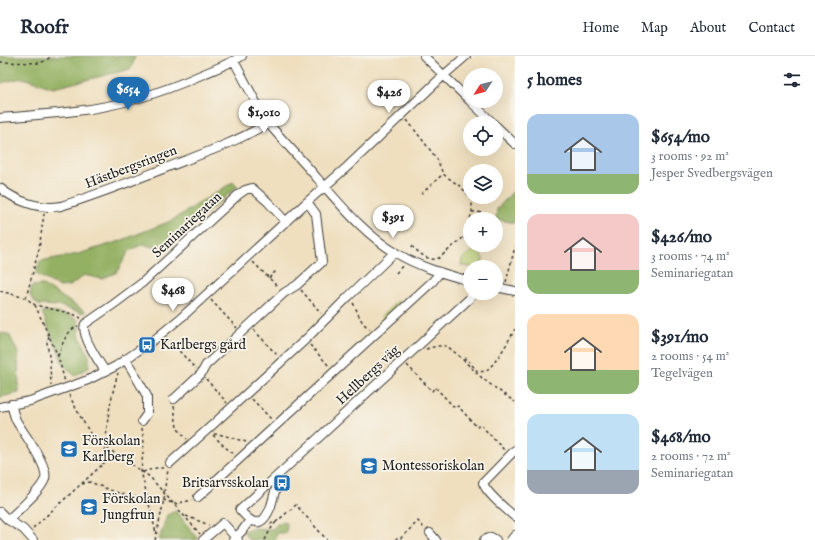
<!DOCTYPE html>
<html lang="en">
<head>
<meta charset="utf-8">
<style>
  body { margin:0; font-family:"IM FELL English",serif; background:#f2f2f3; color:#1f2937; height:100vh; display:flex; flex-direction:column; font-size:15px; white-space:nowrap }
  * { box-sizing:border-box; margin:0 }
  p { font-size:13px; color:#747a83 }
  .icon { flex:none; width:22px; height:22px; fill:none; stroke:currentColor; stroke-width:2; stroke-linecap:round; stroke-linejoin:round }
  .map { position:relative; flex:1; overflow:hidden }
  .drawer { display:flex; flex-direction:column; background:#fff; width:300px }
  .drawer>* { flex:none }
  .needle { width:26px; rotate:234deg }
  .tools { position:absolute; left:463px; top:12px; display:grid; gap:8px }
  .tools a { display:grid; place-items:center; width:40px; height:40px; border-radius:50%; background:#fff; box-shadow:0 4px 16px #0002; font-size:20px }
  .price { position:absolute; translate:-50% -34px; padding:0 9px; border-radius:14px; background:#fff; color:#222; font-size:13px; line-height:26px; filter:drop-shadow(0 1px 2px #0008) }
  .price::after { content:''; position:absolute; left:50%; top:24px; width:12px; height:9px; margin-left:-6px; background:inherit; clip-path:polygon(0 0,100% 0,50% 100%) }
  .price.active { background:#1f6fb2; color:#fff }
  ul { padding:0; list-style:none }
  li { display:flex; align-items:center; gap:12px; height:100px; padding:0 12px }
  li span { display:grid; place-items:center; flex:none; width:112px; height:80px; border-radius:12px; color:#555 }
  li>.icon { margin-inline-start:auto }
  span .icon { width:48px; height:48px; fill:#fffc; stroke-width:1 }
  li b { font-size:17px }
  h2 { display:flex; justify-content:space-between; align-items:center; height:48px; padding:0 12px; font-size:17px }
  header { display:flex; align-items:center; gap:24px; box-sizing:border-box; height:56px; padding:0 20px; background:#fff; border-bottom:1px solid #e0e1e3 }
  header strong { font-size:19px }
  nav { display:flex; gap:22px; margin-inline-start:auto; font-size:14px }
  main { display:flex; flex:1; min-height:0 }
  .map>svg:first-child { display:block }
  .green { fill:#bbce71; stroke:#6c7546 }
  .forest { fill:#94b163; stroke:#586640 }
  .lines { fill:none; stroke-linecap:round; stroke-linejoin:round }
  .minor-casing { stroke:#3c3934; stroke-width:10 }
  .path { stroke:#3c3934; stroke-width:1.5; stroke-dasharray:3 3; stroke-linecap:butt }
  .minor { stroke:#fff; stroke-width:8 }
  .labels { text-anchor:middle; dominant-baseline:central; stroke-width:3.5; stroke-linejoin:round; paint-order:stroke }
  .street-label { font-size:14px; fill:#1c1c1c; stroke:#f7f3e8 }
  .poi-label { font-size:14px; fill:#1c1c1c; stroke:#f7f3e8; text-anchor:start }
</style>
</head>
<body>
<header>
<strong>Roofr</strong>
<nav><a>Home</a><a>Map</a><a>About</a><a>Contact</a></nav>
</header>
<main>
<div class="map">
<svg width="515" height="484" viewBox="0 0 515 484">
  <rect width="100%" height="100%" fill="#f7f3e8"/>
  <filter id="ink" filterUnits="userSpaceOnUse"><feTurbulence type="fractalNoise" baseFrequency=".025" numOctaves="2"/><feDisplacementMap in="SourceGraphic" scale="8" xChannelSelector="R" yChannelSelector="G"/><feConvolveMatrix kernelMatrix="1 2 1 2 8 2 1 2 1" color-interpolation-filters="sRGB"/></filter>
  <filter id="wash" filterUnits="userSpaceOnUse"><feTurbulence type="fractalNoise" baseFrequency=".012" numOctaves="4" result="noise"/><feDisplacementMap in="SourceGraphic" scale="16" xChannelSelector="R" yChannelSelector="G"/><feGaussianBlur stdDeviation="0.9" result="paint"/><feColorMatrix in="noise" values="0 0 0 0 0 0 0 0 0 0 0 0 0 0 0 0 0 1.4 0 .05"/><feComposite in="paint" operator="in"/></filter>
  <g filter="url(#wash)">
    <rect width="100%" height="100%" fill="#efdfbf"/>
    <!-- green -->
    <path class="green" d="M475 192 483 202V204L479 211H470L461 209 462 203Z
      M398 245 402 249 386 264 381 260Z"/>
    <!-- forest -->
    <path class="forest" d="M0 0H135L131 13 53 32 23 22 0 27Z
      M233 126 238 130 163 194 143 188 129 195 117 216 102 223 84 219 70 230 60 231 36 218 40 205 78 198 117 186 171 165Z
      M515 133V167L496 163 497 153Z
      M43 229 86 256 82 257 60 250 38 249 30 240 32 230Z
      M42 256C54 256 67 257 78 264L79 279 89 300V311L75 320 63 308Z
      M0 277 9 278 18 297 19 337 0 341Z
      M176 455 198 483 197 484H159L167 459Z
      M284 465 287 469 286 477H277L275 484H249L243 476 251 472 273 473 278 467Z"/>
  </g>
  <g filter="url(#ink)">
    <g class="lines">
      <defs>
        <path id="minor" d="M424 0 470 45
          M234 5 259 52 268 67C284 86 301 103 317 122 341 149 364 178 396 197 419 211 445 218 470 225
          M470 45 493 67
          M0 62C25 60 51 58 76 55 119 50 161 37 201 19 215 13 229 8 242 0
          M496 70 515 88
          M0 132C16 145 40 154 61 150 97 139 132 125 168 111 202 98 237 86 268 67
          M496 231 515 235
          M125 303 131 312 147 340V358L142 365
          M105 315C99 306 80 278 85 268L114 248 142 227 238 139 245 134 252 132 268 146 286 166
          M174 343 201 318 206 309 284 237 297 229 322 206 316 158 307 146
          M0 351 30 345 88 324 116 310 155 283 183 260 307 146 347 111 444 19 466 0
          M515 394 483 427C487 438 506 453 515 461
          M170 407 208 373 305 284 349 240 395 196
          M279 419C277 429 274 439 271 450 263 471 254 471 240 454L469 243 473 237
          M198 441 433 225 440 216
          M0 456 8 464 23 473 33 484
          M8 464C19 453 40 436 45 423 49 410 24 378 17 366 14 361 13 354 11 348
          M430 477 436 484
          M203 484 223 467 238 484
          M233 484 242 475 250 464
          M484 484 491 481 496 484
          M511 484 515 479"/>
      </defs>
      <!-- minor casing -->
      <use href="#minor" class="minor-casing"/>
      <!-- path -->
      <path class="path" d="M0 6 39 7 45 5 52 0
        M407 64 437 103 443 118 461 131 471 142 472 146V156L467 174 464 181 439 202C428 207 418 195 410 189
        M421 138 443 118
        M472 156C479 156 486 156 490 163
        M474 191 482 190 484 189
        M253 206 278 231
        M396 217 403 209
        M269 222 276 215
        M506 226 515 191
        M301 234 321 257
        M0 235 26 242 35 249 73 258 81 262
        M26 242 39 193 44 158
        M211 244 237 272
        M353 247C359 257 359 266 370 273
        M35 249 58 300 65 326
        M254 274 277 299
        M49 280 47 286 50 307 51 330
        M167 282 196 313
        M310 289 329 310
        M426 293 437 290H447L459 300 483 323 515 346
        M58 300C62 289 66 275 78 270
        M464 304 466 302 478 316C481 315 483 316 485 315 495 310 509 284 515 273
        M407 309 432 335 435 331 455 352 458 350 477 371 480 368 505 395
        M206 323 227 347
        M69 339 80 360 90 377 101 388 150 421 200 478
        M252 343 271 363
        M174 350 177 372 187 383
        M142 372 144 387 141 415 156 477
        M214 378C224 378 237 384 247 386
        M213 379 225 391 234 398
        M103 408C106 395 106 383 107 370 109 352 113 334 118 317
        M143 416 156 412H165
        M82 428 90 426 115 436 133 441 164 444 175 448 192 444
        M164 436 168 414
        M186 460 209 469
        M270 468 276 466 296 449 327 484
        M33 472 114 398
        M155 484 161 458 165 438
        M265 484 270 474 276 466
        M395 484 396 483H400L418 465 424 472"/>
      <!-- minor -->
      <use href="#minor" class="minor"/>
    </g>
  </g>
  <!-- icons -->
  <defs>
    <symbol id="bus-square" viewBox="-11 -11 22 22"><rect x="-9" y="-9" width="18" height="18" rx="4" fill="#1f6fb2" stroke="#f7f3e8"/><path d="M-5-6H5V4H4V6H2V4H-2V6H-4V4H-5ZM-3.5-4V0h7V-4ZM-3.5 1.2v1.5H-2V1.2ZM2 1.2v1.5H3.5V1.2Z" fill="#fff"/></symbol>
    <symbol id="school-square" viewBox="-11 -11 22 22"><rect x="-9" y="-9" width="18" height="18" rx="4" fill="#1f6fb2" stroke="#f7f3e8"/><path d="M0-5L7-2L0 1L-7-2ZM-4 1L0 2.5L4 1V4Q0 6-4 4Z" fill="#fff"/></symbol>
  </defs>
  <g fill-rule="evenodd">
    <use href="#bus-square" x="137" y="279" width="20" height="20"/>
    <use href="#school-square" x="59" y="383" width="20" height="20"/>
    <use href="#school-square" x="359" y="400" width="20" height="20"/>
    <use href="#bus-square" x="272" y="417" width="20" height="20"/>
    <use href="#school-square" x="79" y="441" width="20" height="20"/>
  </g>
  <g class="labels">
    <!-- street labels -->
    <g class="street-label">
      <text transform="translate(131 111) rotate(-21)">Hästbergsringen</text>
      <text transform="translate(187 169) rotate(-43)">Seminariegatan</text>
      <text transform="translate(368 319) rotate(-43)">Hellbergs väg</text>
    </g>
    <!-- poi labels -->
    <g class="poi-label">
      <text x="160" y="289">Karlbergs gård</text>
      <text x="82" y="385">Förskolan<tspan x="82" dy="16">Karlberg</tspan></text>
      <text x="382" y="410">Montessoriskolan</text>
      <text x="269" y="427" text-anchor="end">Britsarvsskolan</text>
      <text x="102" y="443">Förskolan<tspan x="102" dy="16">Jungfrun</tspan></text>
    </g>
  </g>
</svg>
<div class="tools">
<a><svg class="needle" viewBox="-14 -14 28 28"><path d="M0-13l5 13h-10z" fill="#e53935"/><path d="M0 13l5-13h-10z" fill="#747a83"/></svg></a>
<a><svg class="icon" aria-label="locate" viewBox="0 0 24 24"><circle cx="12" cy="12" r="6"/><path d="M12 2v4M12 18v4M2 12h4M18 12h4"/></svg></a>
<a><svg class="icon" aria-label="layers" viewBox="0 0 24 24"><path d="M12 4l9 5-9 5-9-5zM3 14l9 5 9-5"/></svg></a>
<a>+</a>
<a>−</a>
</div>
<b class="price active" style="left:128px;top:55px">$654</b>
<b class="price" style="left:389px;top:58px">$426</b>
<b class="price" style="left:264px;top:78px">$1,010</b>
<b class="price" style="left:393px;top:183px">$391</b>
<b class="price" style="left:173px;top:256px">$468</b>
</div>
<section class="drawer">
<h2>5 homes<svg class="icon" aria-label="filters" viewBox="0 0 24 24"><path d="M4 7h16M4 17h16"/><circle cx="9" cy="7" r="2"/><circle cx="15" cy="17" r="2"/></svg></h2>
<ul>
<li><span style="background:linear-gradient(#a9c7e8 75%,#8fb573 0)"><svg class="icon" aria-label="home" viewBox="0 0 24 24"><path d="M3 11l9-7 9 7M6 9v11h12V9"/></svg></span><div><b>$654/mo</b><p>3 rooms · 92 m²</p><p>Jesper Svedbergsvägen</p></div></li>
<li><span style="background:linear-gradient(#f6c9c9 70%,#8fb573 0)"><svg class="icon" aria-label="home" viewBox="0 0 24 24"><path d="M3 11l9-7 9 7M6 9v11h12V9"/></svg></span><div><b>$426/mo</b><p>3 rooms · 74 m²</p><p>Seminariegatan</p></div></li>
<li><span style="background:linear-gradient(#ffd9b3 70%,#8fb573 0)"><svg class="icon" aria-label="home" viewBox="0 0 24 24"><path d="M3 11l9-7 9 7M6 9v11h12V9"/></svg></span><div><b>$391/mo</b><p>2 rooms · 54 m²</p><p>Tegelvägen</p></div></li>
<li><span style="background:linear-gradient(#bfe0f5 70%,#9aa5b1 0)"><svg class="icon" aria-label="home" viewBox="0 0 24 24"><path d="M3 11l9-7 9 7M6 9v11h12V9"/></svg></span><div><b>$468/mo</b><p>2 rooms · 72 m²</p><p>Seminariegatan</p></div></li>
</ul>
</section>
</main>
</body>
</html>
